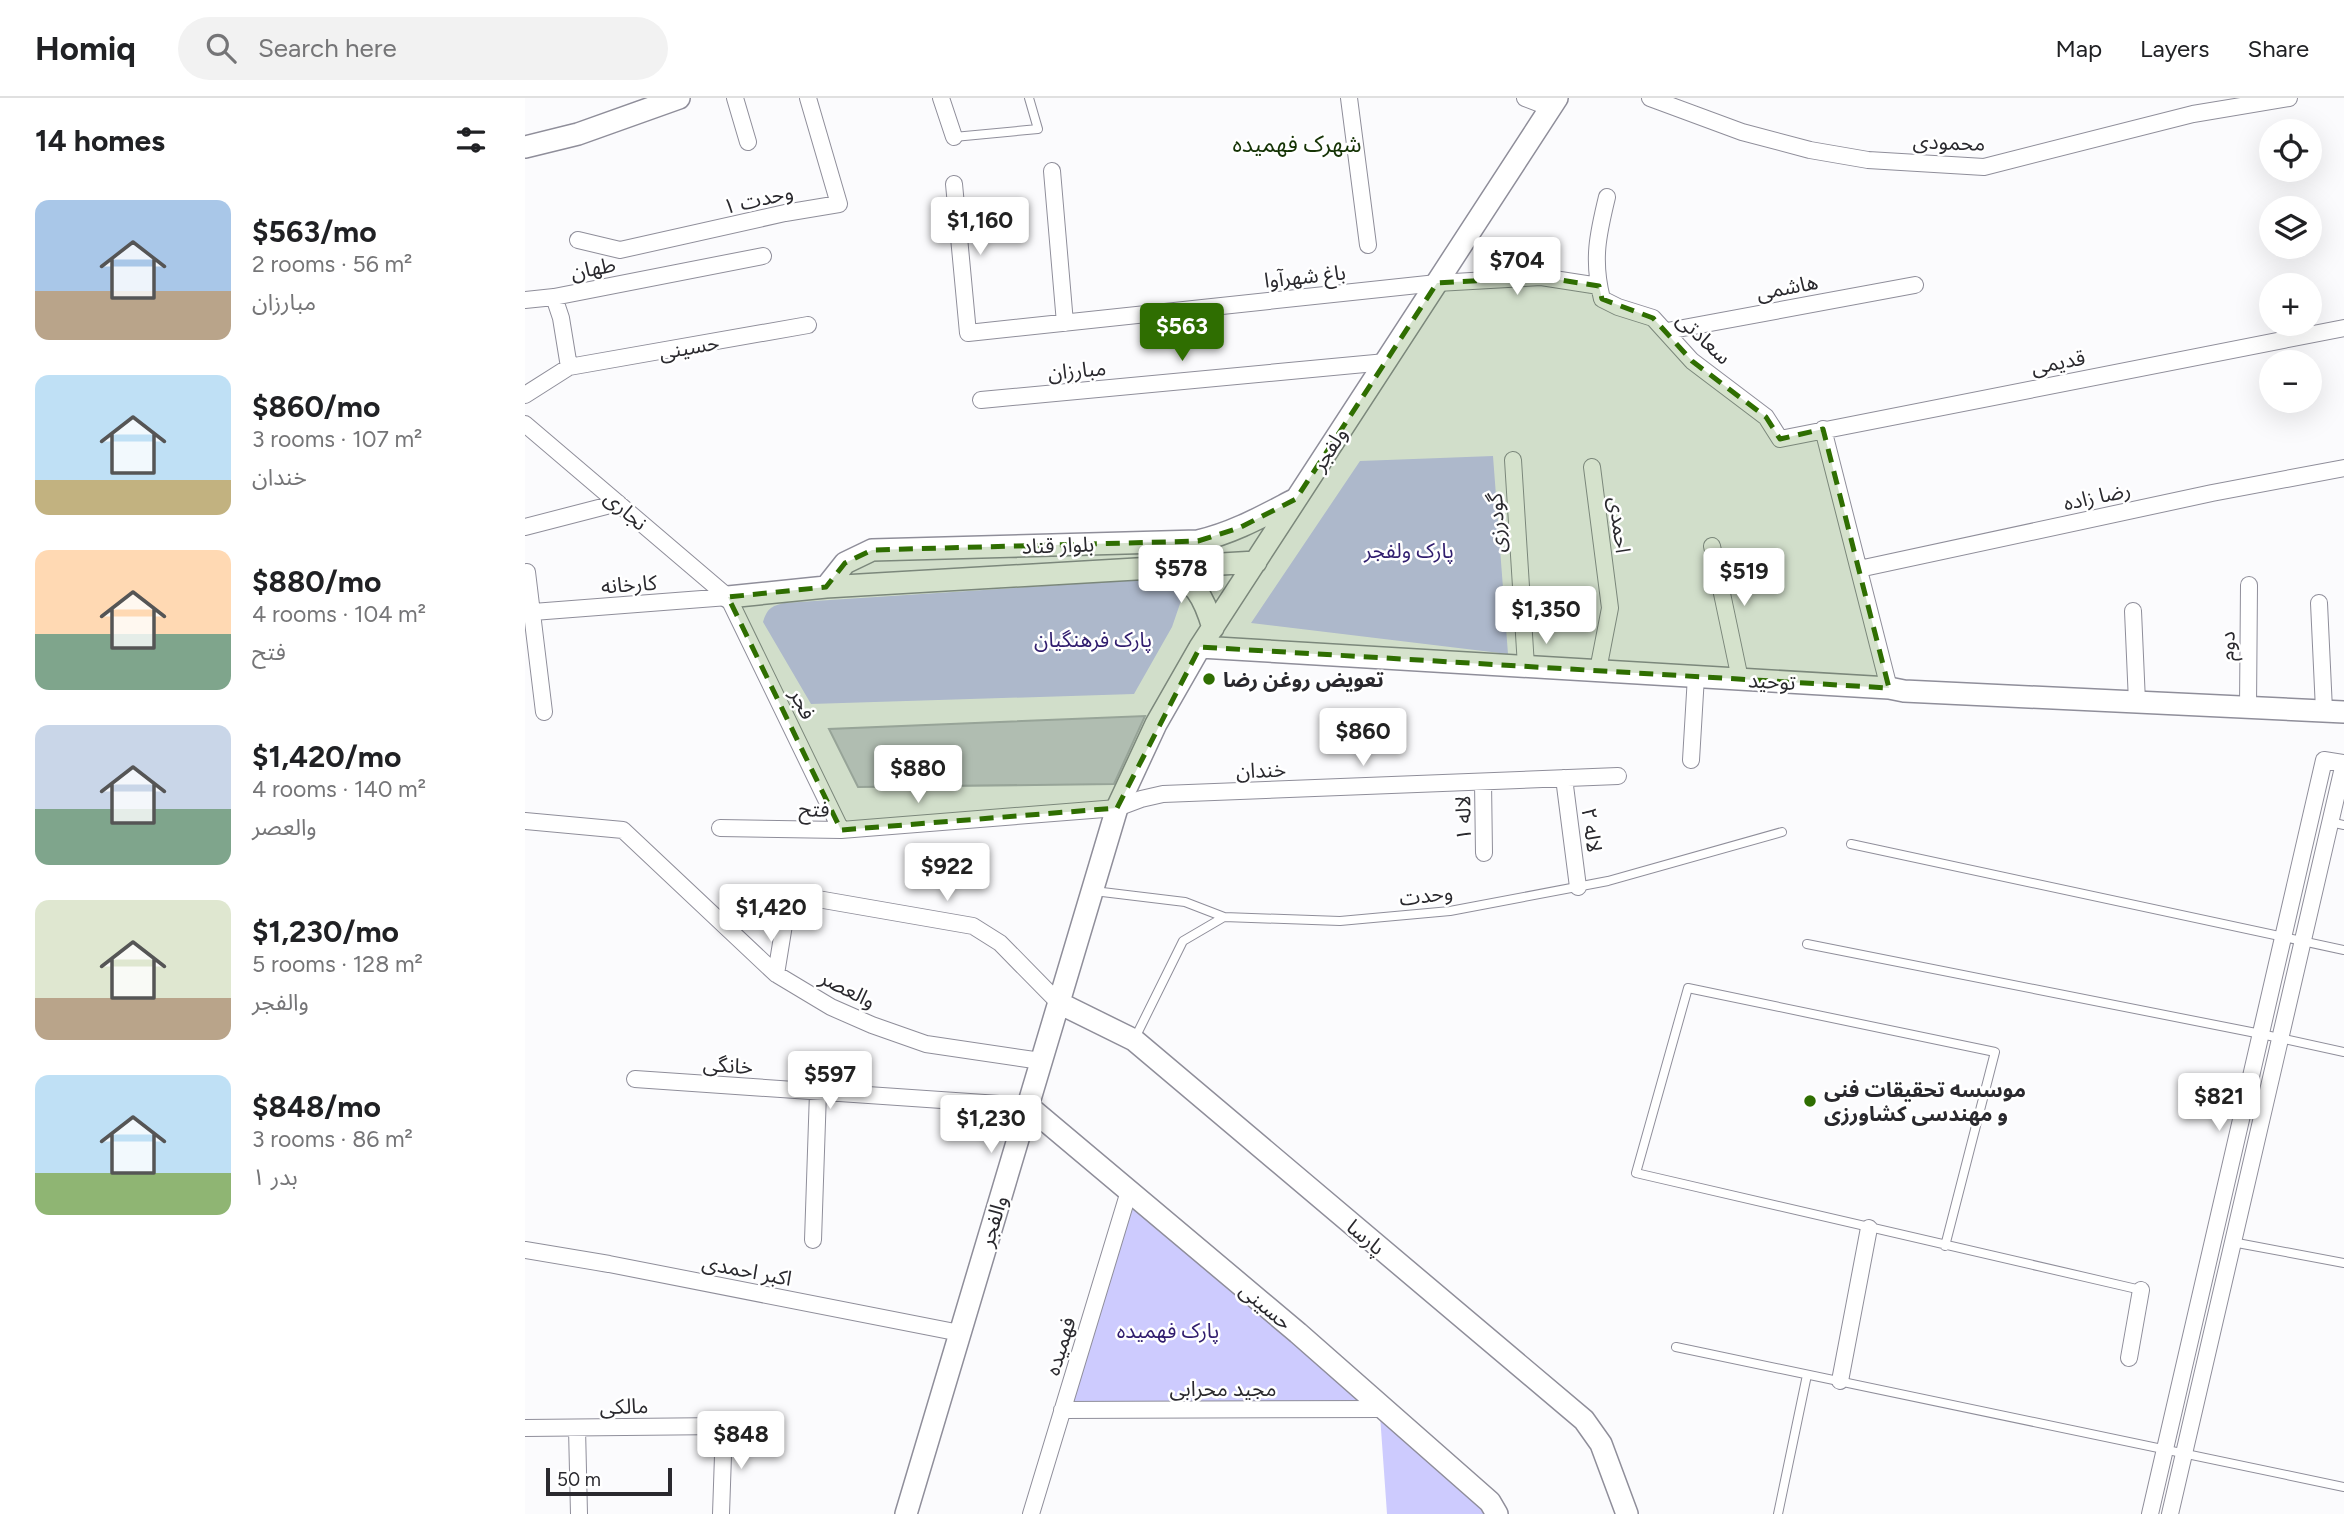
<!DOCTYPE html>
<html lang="en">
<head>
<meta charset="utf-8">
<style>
  body { margin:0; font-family:Figtree,"Noto Sans Arabic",sans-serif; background:#f2f2f2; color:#202124; height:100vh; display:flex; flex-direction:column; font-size:26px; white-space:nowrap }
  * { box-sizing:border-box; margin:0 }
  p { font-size:23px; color:#757577 }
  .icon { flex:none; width:38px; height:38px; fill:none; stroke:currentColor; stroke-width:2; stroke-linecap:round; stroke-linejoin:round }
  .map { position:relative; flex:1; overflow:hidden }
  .side { display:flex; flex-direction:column; background:#fff; width:525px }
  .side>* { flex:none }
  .tools { position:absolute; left:1734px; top:21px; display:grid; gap:14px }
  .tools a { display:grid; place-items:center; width:63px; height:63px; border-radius:50%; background:#fff; box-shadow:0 7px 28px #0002; font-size:35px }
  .scale { position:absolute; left:21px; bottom:18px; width:126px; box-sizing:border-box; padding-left:7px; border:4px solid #2a292e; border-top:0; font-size:19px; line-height:24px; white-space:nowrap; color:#2a292e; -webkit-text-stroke:5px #fff; paint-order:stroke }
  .price { position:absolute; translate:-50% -60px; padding:0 16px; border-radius:7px; background:#fff; color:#222; font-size:23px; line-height:46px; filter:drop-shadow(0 2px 4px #0008) }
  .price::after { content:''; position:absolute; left:50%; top:42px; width:21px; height:16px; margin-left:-10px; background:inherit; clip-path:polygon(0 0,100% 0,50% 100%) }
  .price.current { background:#2f6e01; color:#fff }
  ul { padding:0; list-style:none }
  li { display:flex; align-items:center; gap:21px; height:175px; padding:0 35px }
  li span { display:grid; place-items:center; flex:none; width:196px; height:140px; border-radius:14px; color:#555 }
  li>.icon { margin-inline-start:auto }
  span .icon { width:84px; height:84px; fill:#fffc; stroke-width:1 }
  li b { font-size:30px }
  h2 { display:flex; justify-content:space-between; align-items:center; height:84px; padding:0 35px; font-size:30px }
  header { display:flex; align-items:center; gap:42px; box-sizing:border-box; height:98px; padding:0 35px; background:#fff; border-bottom:2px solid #e0e0e0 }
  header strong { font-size:33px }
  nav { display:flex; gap:38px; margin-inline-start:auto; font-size:24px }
  .search { width:490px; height:63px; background:#f2f2f2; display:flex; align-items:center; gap:18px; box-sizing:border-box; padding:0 24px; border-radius:38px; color:#757577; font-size:26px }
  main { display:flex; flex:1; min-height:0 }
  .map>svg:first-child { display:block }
  .green { fill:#cdcbfe }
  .building { fill:#d1d1de; stroke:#b2b2be; stroke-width:2 }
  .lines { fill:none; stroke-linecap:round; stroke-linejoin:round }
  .lane-casing { stroke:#8f8e9a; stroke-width:10 }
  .street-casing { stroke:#8f8e9a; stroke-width:18 }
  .secondary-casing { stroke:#8f8e9a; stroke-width:24 }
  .lane { stroke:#fff; stroke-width:8 }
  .street { stroke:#fff; stroke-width:16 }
  .secondary { stroke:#fff; stroke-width:21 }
  .marked { fill:#2f6e01; fill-opacity:0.2; stroke:#2f6e01; stroke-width:5; stroke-dasharray:14 9; stroke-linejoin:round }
  .poi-dot { fill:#2f6e01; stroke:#fff; stroke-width:2.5 }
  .labels { text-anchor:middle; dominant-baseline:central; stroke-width:5; stroke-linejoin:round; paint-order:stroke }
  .street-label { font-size:21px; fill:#2a292e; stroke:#fff }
  .park-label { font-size:21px; fill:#301d6e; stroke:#fff }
  .poi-label { font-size:21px; font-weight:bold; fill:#2a292e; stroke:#fff; text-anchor:start }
  .neighbourhood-label { font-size:23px; fill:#153305; stroke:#fff }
</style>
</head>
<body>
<header>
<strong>Homiq</strong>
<div class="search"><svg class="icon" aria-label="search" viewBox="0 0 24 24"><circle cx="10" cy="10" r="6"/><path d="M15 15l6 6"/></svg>Search here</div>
<nav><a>Map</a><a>Layers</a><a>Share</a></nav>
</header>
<main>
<section class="side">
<h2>14 homes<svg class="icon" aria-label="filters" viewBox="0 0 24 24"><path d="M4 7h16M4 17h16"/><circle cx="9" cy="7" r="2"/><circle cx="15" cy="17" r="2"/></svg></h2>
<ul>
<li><span style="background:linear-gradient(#a9c7e8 65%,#b9a48a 0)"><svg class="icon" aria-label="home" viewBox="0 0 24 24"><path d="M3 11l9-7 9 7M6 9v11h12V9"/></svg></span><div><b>$563/mo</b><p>2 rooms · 56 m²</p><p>مبارزان</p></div></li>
<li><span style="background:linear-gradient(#bfe0f5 75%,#c2b280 0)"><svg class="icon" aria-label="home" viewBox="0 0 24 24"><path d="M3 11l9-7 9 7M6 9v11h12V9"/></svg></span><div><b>$860/mo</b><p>3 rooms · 107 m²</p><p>خندان</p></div></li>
<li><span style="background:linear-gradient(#ffd9b3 60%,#7fa58c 0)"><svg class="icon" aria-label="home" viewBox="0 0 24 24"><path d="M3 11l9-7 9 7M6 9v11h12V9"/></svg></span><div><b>$880/mo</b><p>4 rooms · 104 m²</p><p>فتح</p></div></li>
<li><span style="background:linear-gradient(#c9d6e8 60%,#7fa58c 0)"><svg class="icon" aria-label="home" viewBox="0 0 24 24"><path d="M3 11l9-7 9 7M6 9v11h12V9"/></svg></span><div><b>$1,420/mo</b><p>4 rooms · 140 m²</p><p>والعصر</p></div></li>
<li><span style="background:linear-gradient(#dfe7d0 70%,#b9a48a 0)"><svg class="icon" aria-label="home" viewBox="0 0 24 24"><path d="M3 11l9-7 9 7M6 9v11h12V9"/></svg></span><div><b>$1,230/mo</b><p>5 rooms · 128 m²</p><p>والفجر</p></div></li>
<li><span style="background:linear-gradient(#bfe0f5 70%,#8fb573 0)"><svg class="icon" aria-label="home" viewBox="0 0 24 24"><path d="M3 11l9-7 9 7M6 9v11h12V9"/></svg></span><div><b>$848/mo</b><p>3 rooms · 86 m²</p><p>بدر ۱</p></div></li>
</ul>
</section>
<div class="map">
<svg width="1819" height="1416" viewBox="0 0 1819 1416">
  <rect width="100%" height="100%" fill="#fbfbfd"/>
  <!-- green -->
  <path class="green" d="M968 358 983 556 726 525 835 363Z
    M627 481 651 490 657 500 647 529 609 596 286 606 238 524C242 511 246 508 259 505Z
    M608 1110 839 1303 544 1304Z
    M855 1317 966 1416H862Z"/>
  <!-- building -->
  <path class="building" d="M620 618 589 686 333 689 304 631Z"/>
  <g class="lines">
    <defs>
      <path id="lane" d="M429 39 513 31 504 0
        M1805 724 1819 727
        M1326 746 1819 852
        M569 793 660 804 699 819
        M1282 846 1736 936 1819 954
        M610 940 658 843 699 819 815 823 925 813 1083 783 1257 734
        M1707 1144 1819 1165
        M1420 1148 1470 954 1163 890 1111 1075 1616 1192
        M1151 1249 1819 1389
        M1253 1416 1282 1277"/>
      <path id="street" d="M210 0 223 44
        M416 0 429 39
        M824 0 843 147
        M1000 0 1026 10
        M1125 0 1217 34 1285 52 1343 62 1459 69 1668 16 1764 0
        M527 73 540 225
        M429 86 443 235 912 185 1016 179 1074 188
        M1082 99C1073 136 1067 162 1077 201L1093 209 1128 220 1167 263 1241 319 1255 341 1819 230
        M53 142 95 152 260 115 314 106 283 0
        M29 199 36 220 44 269
        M0 202 29 199 238 158
        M1142 233 1390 187
        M0 297 44 269 283 227
        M456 302 861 264
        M0 326 203 499 316 732
        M1298 331 1364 590
        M988 362 1001 568
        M1067 369 1085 510 1073 572
        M0 429 93 405
        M1187 448 1215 581
        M1334 471 1687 395 1819 370
        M2 474 19 614
        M1794 505 1799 612
        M1608 513 1612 604
        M8 514 203 499
        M1723 609 1724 487
        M1166 662 1171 578
        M1039 680 1053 789
        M958 684 959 755
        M0 723 98 732 251 876 306 909 347 927 401 946 516 963
        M195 730 316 732 592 710 616 701 638 696 1093 678
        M251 876 264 796 448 828 475 845 534 905
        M110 981 503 1008
        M288 1142 293 994
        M0 1152 84 1166 435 1235
        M1604 1260 1616 1192
        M1315 1283 1344 1130
        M537 1312 859 1311
        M0 1330 199 1328 196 1416
        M52 1330 54 1416
        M506 1416 604 1093
        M1625 1416 1799 662 1819 665 1645 1416"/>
      <path id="secondary" d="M0 49 53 36 154 0
        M638 469C670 482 679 499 688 530
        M301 489 320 465 347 452 673 443C708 435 738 418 769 402
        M203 499 301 489 731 464
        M675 549 1364 590 1379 593 1819 614
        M534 905 609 942 1059 1322 1076 1346 1102 1416
        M503 1008 773 1235 965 1404 972 1416
        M381 1416 592 710 631 626 675 549 1032 0"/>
    </defs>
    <!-- lane casing -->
    <use href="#lane" class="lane-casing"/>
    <!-- street casing -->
    <use href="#street" class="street-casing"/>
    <!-- secondary casing -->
    <use href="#secondary" class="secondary-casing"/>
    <!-- lane -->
    <use href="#lane" class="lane"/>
    <!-- street -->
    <use href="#street" class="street"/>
    <!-- secondary -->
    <use href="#secondary" class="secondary"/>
  </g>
  <!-- marked area -->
  <path class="marked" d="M1016 179 1074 188 1077 201 1128 220 1167 263 1241 319 1255 341 1298 331 1364 590 675 549 592 710 316 732 203 499 301 489 320 465 347 452 673 443 714 430 771 401 912 185Z"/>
  <!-- markers -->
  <g class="poi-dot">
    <circle cx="684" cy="581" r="7"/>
    <circle cx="1285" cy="1003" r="7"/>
  </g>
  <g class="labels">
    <!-- street labels -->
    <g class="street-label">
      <text transform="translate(1424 44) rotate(2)">محمودی</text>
      <text transform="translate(233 101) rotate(-13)">وحدت ۱</text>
      <text transform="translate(68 170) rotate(-11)">طهان</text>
      <text transform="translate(780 178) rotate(-6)">باغ شهرآوا</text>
      <text transform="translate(1262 189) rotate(-11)">هاشمی</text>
      <text transform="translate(1179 240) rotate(43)">سعادتی</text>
      <text transform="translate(164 249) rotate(-10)">حسینی</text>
      <text transform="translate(1533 264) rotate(-11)">قدیمی</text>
      <text transform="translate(552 272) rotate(-5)">مبارزان</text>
      <text transform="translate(804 351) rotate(-57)">ولفجر</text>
      <text transform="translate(1572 398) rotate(-12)">رضا زاده</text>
      <text transform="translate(101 412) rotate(41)">نجاری</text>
      <text transform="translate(971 425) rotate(-93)">گودرزی</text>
      <text transform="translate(1095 427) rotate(83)">احمدی</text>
      <text transform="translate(533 447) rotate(-2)">بلوار قناد</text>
      <text transform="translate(104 486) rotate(-4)">کارخانه</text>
      <text transform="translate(1702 548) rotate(-89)">دوم</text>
      <text transform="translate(1247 583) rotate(3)">توحید</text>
      <text transform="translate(278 606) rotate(64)">فجر</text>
      <text transform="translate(736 672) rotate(-2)">خندان</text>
      <text transform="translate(289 711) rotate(1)">فتح</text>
      <text transform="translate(938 720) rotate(-91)">لاله ۱</text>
      <text transform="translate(1067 732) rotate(82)">لاله ۲</text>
      <text transform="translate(901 797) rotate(-7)">وحدت</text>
      <text transform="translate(323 891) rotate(27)">والعصر</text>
      <text transform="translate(203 967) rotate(4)">خانگی</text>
      <text transform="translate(468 1123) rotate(-73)">والفجر</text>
      <text transform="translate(841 1139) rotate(40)">پارسا</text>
      <text transform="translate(222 1172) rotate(11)">اکبر احمدی</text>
      <text transform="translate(741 1208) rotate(40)">حسینی</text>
      <text transform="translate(535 1248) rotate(-73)">فهمیده</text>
      <text x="698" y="1290">مجید محرابی</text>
      <text transform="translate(99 1308) rotate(-1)">مالکی</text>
    </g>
    <!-- park labels -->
    <g class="park-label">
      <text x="884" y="452">پارک ولفجر</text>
      <text x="568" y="541">پارک فرهنگیان</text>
      <text x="643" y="1232">پارک فهمیده</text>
    </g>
    <!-- poi labels -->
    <g class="poi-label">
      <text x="698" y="581">تعویض روغن رضا</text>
      <text x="1299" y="991">موسسه تحقیقات فنی<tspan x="1299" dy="24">و مهندسی کشاورزی</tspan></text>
    </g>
    <!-- neighbourhood labels -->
    <g class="neighbourhood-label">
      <text x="772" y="46">شهرک فهمیده</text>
    </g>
  </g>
</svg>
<div class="tools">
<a><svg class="icon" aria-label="locate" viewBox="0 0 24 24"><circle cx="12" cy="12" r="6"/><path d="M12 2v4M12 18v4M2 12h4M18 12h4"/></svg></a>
<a><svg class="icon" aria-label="layers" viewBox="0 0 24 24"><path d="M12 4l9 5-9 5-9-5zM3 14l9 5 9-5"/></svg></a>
<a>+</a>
<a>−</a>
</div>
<div class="scale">50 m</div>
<b class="price" style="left:455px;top:159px">$1,160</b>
<b class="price" style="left:992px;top:199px">$704</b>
<b class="price current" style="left:657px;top:265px">$563</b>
<b class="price" style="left:656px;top:507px">$578</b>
<b class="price" style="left:1219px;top:510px">$519</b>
<b class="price" style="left:1021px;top:548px">$1,350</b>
<b class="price" style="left:838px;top:670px">$860</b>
<b class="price" style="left:393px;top:707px">$880</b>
<b class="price" style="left:422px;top:805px">$922</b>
<b class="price" style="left:246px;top:846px">$1,420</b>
<b class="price" style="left:305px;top:1013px">$597</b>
<b class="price" style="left:1694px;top:1035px">$821</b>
<b class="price" style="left:466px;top:1057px">$1,230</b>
<b class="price" style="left:216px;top:1373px">$848</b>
</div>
</main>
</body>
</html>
